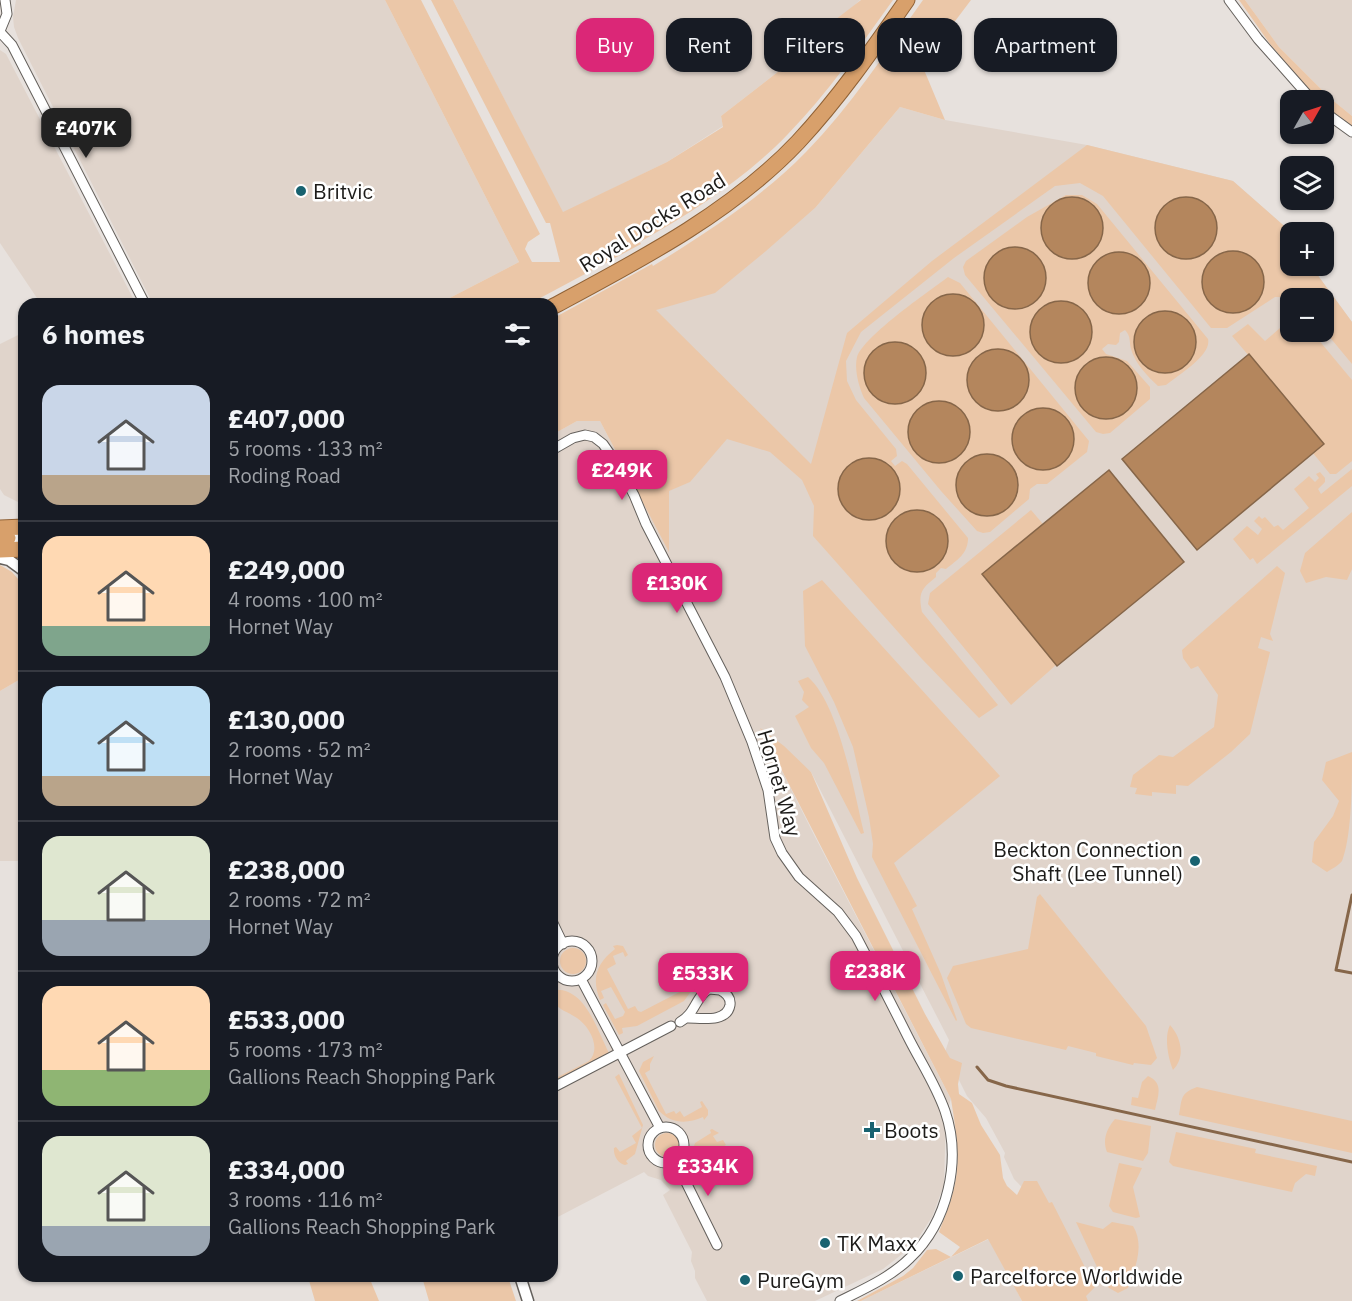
<!DOCTYPE html>
<html lang="en">
<head>
<meta charset="utf-8">
<style>
  body { margin:0; font-family:"IBM Plex Sans",sans-serif; background:#20242c; color:#f1f3f6; height:100vh; display:flex; flex-direction:column; font-size:22px; white-space:nowrap }
  * { box-sizing:border-box; margin:0 }
  p { font-size:20px; color:#9ea1a6 }
  .icon { flex:none; width:33px; height:33px; fill:none; stroke:currentColor; stroke-width:2; stroke-linecap:round; stroke-linejoin:round }
  .map { position:relative; flex:1; overflow:hidden }
  .sheet { position:absolute; left:18px; top:298px; width:540px; height:984px; display:flex; flex-direction:column; background:#171b24; border-radius:18px; box-shadow:0 2px 4px #0004 }
  .sheet>* { flex:none }
  .banner { position:absolute; left:576px; top:18px; width:570px; height:54px; display:flex; gap:12px }
  .needle { width:39px; rotate:51deg }
  .buttons { position:absolute; left:1280px; top:90px; display:grid; gap:12px }
  .buttons a { display:grid; place-items:center; width:54px; height:54px; border-radius:12px; background:#171b24; box-shadow:0 2px 4px #0004; font-size:30px }
  .price { position:absolute; translate:-50% -51px; padding:0 14px; border-radius:12px; background:#db2777; color:#fff; font-size:20px; line-height:39px; filter:drop-shadow(0 2px 3px #0008) }
  .price::after { content:''; position:absolute; left:50%; top:36px; width:18px; height:14px; margin-left:-9px; background:inherit; clip-path:polygon(0 0,100% 0,50% 100%) }
  .price.on { background:#222; color:#fff }
  ul { padding:0; list-style:none }
  li { display:flex; align-items:center; gap:18px; height:150px; padding:0 24px }
  li+li { border-top:2px solid #363941 }
  li span { display:grid; place-items:center; flex:none; width:168px; height:120px; border-radius:18px; color:#555 }
  li>.icon { margin-inline-start:auto }
  span .icon { width:72px; height:72px; fill:#fffc; stroke-width:1 }
  li b { font-size:26px }
  h2 { display:flex; justify-content:space-between; align-items:center; height:72px; padding:0 24px; font-size:26px }
  .chip { padding:0 21px; border-radius:18px; background:#171b24; box-shadow:0 2px 4px #0004; font-size:21px; line-height:54px }
  .chip.on { background:#db2777; color:#fff }
  .map>svg:first-child { display:block }
  .built { fill:#e0d4cb; fill-rule:evenodd }
  .green { fill:#ebc7a8 }
  .water { fill:#b4865d; stroke:#866649; stroke-width:1.5 }
  .lines { fill:none; stroke-linecap:round; stroke-linejoin:round }
  .stream { stroke:#866649; stroke-width:3 }
  .minor-casing { stroke:#64605c; stroke-width:11 }
  .tertiary-casing { stroke:#64605c; stroke-width:13 }
  .trunk-casing { stroke:#906236; stroke-width:17 }
  .minor { stroke:#fff; stroke-width:9 }
  .tertiary { stroke:#fff; stroke-width:10 }
  .trunk { stroke:#d8a06b; stroke-width:15 }
  .poi-dot { fill:#186270; stroke:#fff; stroke-width:2 }
  .labels { text-anchor:middle; dominant-baseline:central; stroke-width:5; stroke-linejoin:round; paint-order:stroke }
  .poi-label { font-size:21px; fill:#1c1b19; stroke:#fff; text-anchor:start }
  .street-label { font-size:21px; fill:#1c1b19; stroke:#fff }
</style>
</head>
<body>
<div class="map">
<svg width="1352" height="1301" viewBox="0 0 1352 1301">
  <rect width="100%" height="100%" fill="#e7e1dd"/>
  <!-- built -->
  <path class="built" d="M16 0H385L519 262 438 304H153L18 38 14 27 13 17Z
    M453 0H860L805 55 788 64 721 116 723 126 667 162 563 213Z
    M1245 0H1352V116L1330 98 1279 47Z
    M0 50 6 54 136 304H41L0 243Z
    M900 107 945 120 1087 145 1233 181 1291 232 1290 266H1311L1352 322V1301H1079L1031 1197 1014 1179 1004 1157 1005 1153 986 1118 967 1096 945 1052 949 1040 811 772 761 729 812 831 951 1099 946 1114 944 1185 932 1217 919 1237 906 1251 883 1269 815 1301H707L695 1278V1271L691 1261 692 1252 663 1195 670 1190 661 1180 648 1176 644 1172 552 1220V435L577 421H600L656 526 560 329 816 207ZM1290 298H1323V332H1290Z
    M24 332V505L4 495 0 489V344Z
    M24 677V861H0V691Z
    M989 1239 1022 1301H861Z"/>
  <!-- green -->
  <path class="green" d="M385 0H421L540 234 528 242 525 249 532 262H560L550 223H546L431 0H453L563 212 667 162 723 127 721 116 788 64 804 55 801 46 861 0H893C860 46 828 93 788 134 746 178 693 212 640 242L641 244 529 304H438L519 262Z
    M923 0H971L922 65 945 120 900 107 816 207 766 251 715 293 656 310 811 464 847 333 932 261 1087 145 1233 181 1291 232 1290 266H1311L1352 322V364L1323 329V298L1275 297 1227 328H1211L1103 196 1080 183 1055 186 954 258 861 332 846 361 847 381 856 400 896 449 897 456 891 461 895 466 902 461 907 464 968 538C968 554 957 560 946 569L941 568 936 573V577C921 589 918 593 922 612L998 705 979 718 922 659 813 536 814 506 802 480 770 452 727 439 690 482 669 491V552L600 421H577L552 435V319L652 264 653 266C708 232 762 197 806 152 851 106 886 52 923 0Z
    M1239 0H1245L1279 47 1330 98 1352 116V127L1323 107V100H1317L1270 44Z
    M1066 195H1082L1097 204 1208 339C1212 355 1178 375 1166 385L1158 386C1147 376 1135 363 1131 349 1129 341 1131 336 1125 330L1120 333 1119 342 1116 345 1108 344 1102 349 1106 354 1127 361 1150 387V399L1110 433 1103 434 1096 432 965 275 963 267 966 261 1027 217Z
    M948 277 960 283 1089 441 1087 452 1047 484H1037L1030 489 1029 499 990 532 983 533 977 531 941 491 864 398C859 387 854 370 857 357 864 336 928 292 948 277Z
    M1288 321H1290V332H1312L1352 380V461L1336 474H1330L1313 453 1324 444 1232 336 1248 324 1265 341Z
    M1352 469V486L1257 564 1253 558 1250 560 1233 539 1247 526 1258 535 1262 529 1254 521 1259 516 1262 519 1265 517 1274 527 1278 525 1283 530 1309 508 1294 489 1309 476 1315 482 1319 478 1316 474 1320 472 1325 478V482L1318 489 1321 494Z
    M1031 510 1043 524 982 574 1056 665 1011 705 928 604 930 593Z
    M1352 512V569L1347 580 1326 577 1306 583 1300 571 1305 553Z
    M0 565 12 572 24 586V677L0 691Z
    M1277 566 1285 573 1270 634 1273 641 1261 637 1258 648 1270 652 1250 734 1231 752 1188 786 1176 785V794L1152 792V796L1135 794 1137 788 1130 787 1133 775 1159 755 1173 757 1214 727 1218 695 1198 666 1191 669 1183 658 1182 650Z
    M822 580 1000 776 894 863 917 906 912 909 941 974 957 1020 956 1021 872 857 873 844 869 817 853 747 834 702 805 646 803 591Z
    M808 677C839 704 854 792 864 833L861 834 824 763 811 748 795 716 809 707 802 700 804 692 798 681Z
    M760 728 784 746 811 772 857 878 925 1014 950 1058 962 1063 958 1084 959 1094 972 1103 981 1125 1000 1155 1003 1178 1007 1186 1017 1195 1024 1181H1037L1049 1203 1052 1202 1095 1287 1086 1296 1088 1301H1022L988 1239 861 1301H857L903 1276 913 1268 927 1250 936 1249 951 1257 960 1247 939 1232C946 1214 953 1197 956 1178 960 1151 955 1125 951 1099Z
    M1352 752C1352 781 1352 836 1342 861 1339 865 1332 869 1327 872L1312 862 1314 842 1333 816 1339 801 1322 780 1326 762Z
    M1040 894 1146 1026 1157 1058 1151 1065 1134 1063 1133 1065 1096 1056V1053L1068 1046 1066 1050 971 1028 966 1024 947 978 953 966 1028 949 1037 897Z
    M617 945 623 946 628 955 625 957 623 952 613 956 616 964 607 969 628 1009 635 1006 638 1011 641 1012 697 983 684 1001 637 1026 622 1028 623 1033 619 1035 603 1005 606 1003 615 1019 623 1016 625 1012 611 987 601 991 604 998 600 1000C591 978 597 963 615 949L613 946Z
    M560 961a13 13 0 1 1 26 0a13 13 0 1 1-26 0Z
    M554 990C585 987 597 1030 609 1053L552 1082V1080L589 1061C602 1048 589 1026 577 1018 568 1012 559 1010 552 1001V991Z
    M1170 1025C1181 1037 1186 1057 1173 1070 1168 1058 1164 1037 1170 1025Z
    M654 1056 650 1064V1070L645 1073 666 1114 674 1111 676 1114 680 1111 684 1117 702 1107 700 1102 702 1101 708 1110V1115L704 1120 703 1117C687 1124 672 1124 659 1111L639 1071 643 1062Z
    M619 1074 643 1125 635 1154 626 1161 628 1164 625 1165C618 1164 613 1155 614 1148L616 1147 620 1152 636 1143 632 1136 642 1128 615 1077Z
    M1148 1076C1164 1083 1158 1096 1155 1110L1131 1105 1132 1097 1138 1098 1142 1082Z
    M1197 1087 1352 1121V1153L1179 1115C1182 1099 1180 1093 1197 1087Z
    M1115 1119 1151 1126 1148 1153 1143 1161 1107 1152C1102 1140 1107 1128 1115 1119Z
    M712 1129 719 1133 713 1136 717 1142 723 1140 726 1145 688 1165 695 1143 711 1133 710 1130Z
    M1176 1132 1256 1149 1255 1153 1317 1166 1315 1176 1306 1174 1295 1183 1292 1192 1173 1166 1169 1162Z
    M655 1145a12 12 0 1 1 24 0a12 12 0 1 1-24 0Z
    M1119 1163 1142 1168 1133 1187 1140 1217 1136 1218 1113 1212 1109 1206Z
    M1076 1222 1103 1229 1112 1222 1133 1226C1145 1246 1135 1268 1128 1288L1118 1293 1109 1288 1104 1282Z
    M308 1277H369L379 1301H315Z
    M422 1277H508L516 1301H429Z"/>
  <!-- water -->
  <path class="water" d="M1041 228a31 31 0 1 1 62 0a31 31 0 1 1-62 0Z
    M1155 228a31 31 0 1 1 62 0a31 31 0 1 1-62 0Z
    M984 278a31 31 0 1 1 62 0a31 31 0 1 1-62 0Z
    M1202 282a31 31 0 1 1 62 0a31 31 0 1 1-62 0Z
    M1088 283a31 31 0 1 1 62 0a31 31 0 1 1-62 0Z
    M922 325a31 31 0 1 1 62 0a31 31 0 1 1-62 0Z
    M1030 332a31 31 0 1 1 62 0a31 31 0 1 1-62 0Z
    M1134 342a31 31 0 1 1 62 0a31 31 0 1 1-62 0Z
    M864 373a31 31 0 1 1 62 0a31 31 0 1 1-62 0Z
    M967 380a31 31 0 1 1 62 0a31 31 0 1 1-62 0Z
    M1249 354 1324 444 1197 550 1122 459Z
    M1075 388a31 31 0 1 1 62 0a31 31 0 1 1-62 0Z
    M908 432a31 31 0 1 1 62 0a31 31 0 1 1-62 0Z
    M1012 439a31 31 0 1 1 62 0a31 31 0 1 1-62 0Z
    M956 485a31 31 0 1 1 62 0a31 31 0 1 1-62 0Z
    M838 489a31 31 0 1 1 62 0a31 31 0 1 1-62 0Z
    M1109 470 1184 562 1057 666 982 574Z
    M886 541a31 31 0 1 1 62 0a31 31 0 1 1-62 0Z"/>
  <g class="lines">
    <!-- stream -->
    <path class="stream" d="M1352 895 1336 970 1352 973
      M977 1067 988 1080 1006 1086 1352 1162"/>
    <defs>
      <path id="minor" d="M1229 0 1258 39 1312 100
        M0 31 7 14 5 0
        M0 32 12 45 145 304
        M1323 111 1352 132
        M552 450 573 438 585 435 594 437 603 444 619 467 634 495 646 524 725 677 752 742 768 790 775 838 782 853 799 877 838 912 856 936C874 970 891 1003 908 1037 920 1061 936 1085 945 1111 962 1160 948 1222 910 1258 891 1277 864 1289 840 1301
        M552 921 563 944
        M552 961a20 20 0 1 1 40 0a20 20 0 1 1-40 0Z
        M581 979 660 1128
        M680 1022C696 1013 695 997 709 989L720 990C726 993 731 998 730 1005 727 1023 701 1018 688 1018
        M552 1088 671 1026
        M648 1145a18 18 0 1 1 36 0a18 18 0 1 1-36 0Z
        M675 1160 717 1245"/>
      <path id="tertiary" d="M8 538 24 537
        M0 558 9 560 24 571
        M520 1276 528 1301"/>
      <path id="trunk" d="M552 307C638 261 731 213 798 142 839 98 873 49 907 0
        M0 528 24 527
        M0 539 8 538
        M0 550 24 549"/>
    </defs>
    <!-- minor casing -->
    <use href="#minor" class="minor-casing"/>
    <!-- tertiary casing -->
    <use href="#tertiary" class="tertiary-casing"/>
    <!-- trunk casing -->
    <use href="#trunk" class="trunk-casing"/>
    <!-- minor -->
    <use href="#minor" class="minor"/>
    <!-- tertiary -->
    <use href="#tertiary" class="tertiary"/>
    <!-- trunk -->
    <use href="#trunk" class="trunk"/>
  </g>
  <!-- markers -->
  <g class="poi-dot">
    <circle cx="301" cy="191" r="6"/>
    <circle cx="1195" cy="861" r="6"/>
    <path d="M869 1121h6v6h6v6h-6v6h-6v-6h-6v-6h6z"/>
    <circle cx="825" cy="1243" r="6"/>
    <circle cx="958" cy="1276" r="6"/>
    <circle cx="745" cy="1280" r="6"/>
  </g>
  <g class="labels">
    <!-- poi labels -->
    <g class="poi-label">
      <text x="313" y="191">Britvic</text>
      <text x="1183" y="849" text-anchor="end">Beckton Connection<tspan x="1183" dy="24">Shaft (Lee Tunnel)</tspan></text>
      <text x="884" y="1130">Boots</text>
      <text x="837" y="1243">TK Maxx</text>
      <text x="970" y="1276">Parcelforce Worldwide</text>
      <text x="757" y="1280">PureGym</text>
    </g>
    <!-- street labels -->
    <g class="street-label">
      <text transform="translate(652 222) rotate(-32)">Royal Docks Road</text>
      <text transform="translate(780 783) rotate(74)">Hornet Way</text>
    </g>
  </g>
</svg>
<div class="buttons">
<a><svg class="needle" viewBox="-14 -14 28 28"><path d="M0-13l5 13h-10z" fill="#e53935"/><path d="M0 13l5-13h-10z" fill="#9ea1a6"/></svg></a>
<a><svg class="icon" aria-label="layers" viewBox="0 0 24 24"><path d="M12 4l9 5-9 5-9-5zM3 14l9 5 9-5"/></svg></a>
<a>+</a>
<a>−</a>
</div>
<b class="price on" style="left:86px;top:159px">£407K</b>
<b class="price" style="left:622px;top:501px">£249K</b>
<b class="price" style="left:677px;top:614px">£130K</b>
<b class="price" style="left:875px;top:1002px">£238K</b>
<b class="price" style="left:703px;top:1004px">£533K</b>
<b class="price" style="left:708px;top:1197px">£334K</b>
<div class="banner">
<a class="chip on">Buy</a>
<a class="chip">Rent</a>
<a class="chip">Filters</a>
<a class="chip">New</a>
<a class="chip">Apartment</a>
</div>
<section class="sheet">
<h2>6 homes<svg class="icon" aria-label="filters" viewBox="0 0 24 24"><path d="M4 7h16M4 17h16"/><circle cx="9" cy="7" r="2"/><circle cx="15" cy="17" r="2"/></svg></h2>
<ul>
<li><span style="background:linear-gradient(#c9d6e8 75%,#b9a48a 0)"><svg class="icon" aria-label="home" viewBox="0 0 24 24"><path d="M3 11l9-7 9 7M6 9v11h12V9"/></svg></span><div><b>£407,000</b><p>5 rooms · 133 m²</p><p>Roding Road</p></div></li>
<li><span style="background:linear-gradient(#ffd9b3 75%,#7fa58c 0)"><svg class="icon" aria-label="home" viewBox="0 0 24 24"><path d="M3 11l9-7 9 7M6 9v11h12V9"/></svg></span><div><b>£249,000</b><p>4 rooms · 100 m²</p><p>Hornet Way</p></div></li>
<li><span style="background:linear-gradient(#bfe0f5 75%,#b9a48a 0)"><svg class="icon" aria-label="home" viewBox="0 0 24 24"><path d="M3 11l9-7 9 7M6 9v11h12V9"/></svg></span><div><b>£130,000</b><p>2 rooms · 52 m²</p><p>Hornet Way</p></div></li>
<li><span style="background:linear-gradient(#dfe7d0 70%,#9aa5b1 0)"><svg class="icon" aria-label="home" viewBox="0 0 24 24"><path d="M3 11l9-7 9 7M6 9v11h12V9"/></svg></span><div><b>£238,000</b><p>2 rooms · 72 m²</p><p>Hornet Way</p></div></li>
<li><span style="background:linear-gradient(#ffd9b3 70%,#8fb573 0)"><svg class="icon" aria-label="home" viewBox="0 0 24 24"><path d="M3 11l9-7 9 7M6 9v11h12V9"/></svg></span><div><b>£533,000</b><p>5 rooms · 173 m²</p><p>Gallions Reach Shopping Park</p></div></li>
<li><span style="background:linear-gradient(#dfe7d0 75%,#9aa5b1 0)"><svg class="icon" aria-label="home" viewBox="0 0 24 24"><path d="M3 11l9-7 9 7M6 9v11h12V9"/></svg></span><div><b>£334,000</b><p>3 rooms · 116 m²</p><p>Gallions Reach Shopping Park</p></div></li>
</ul>
</section>
</div>
</body>
</html>
